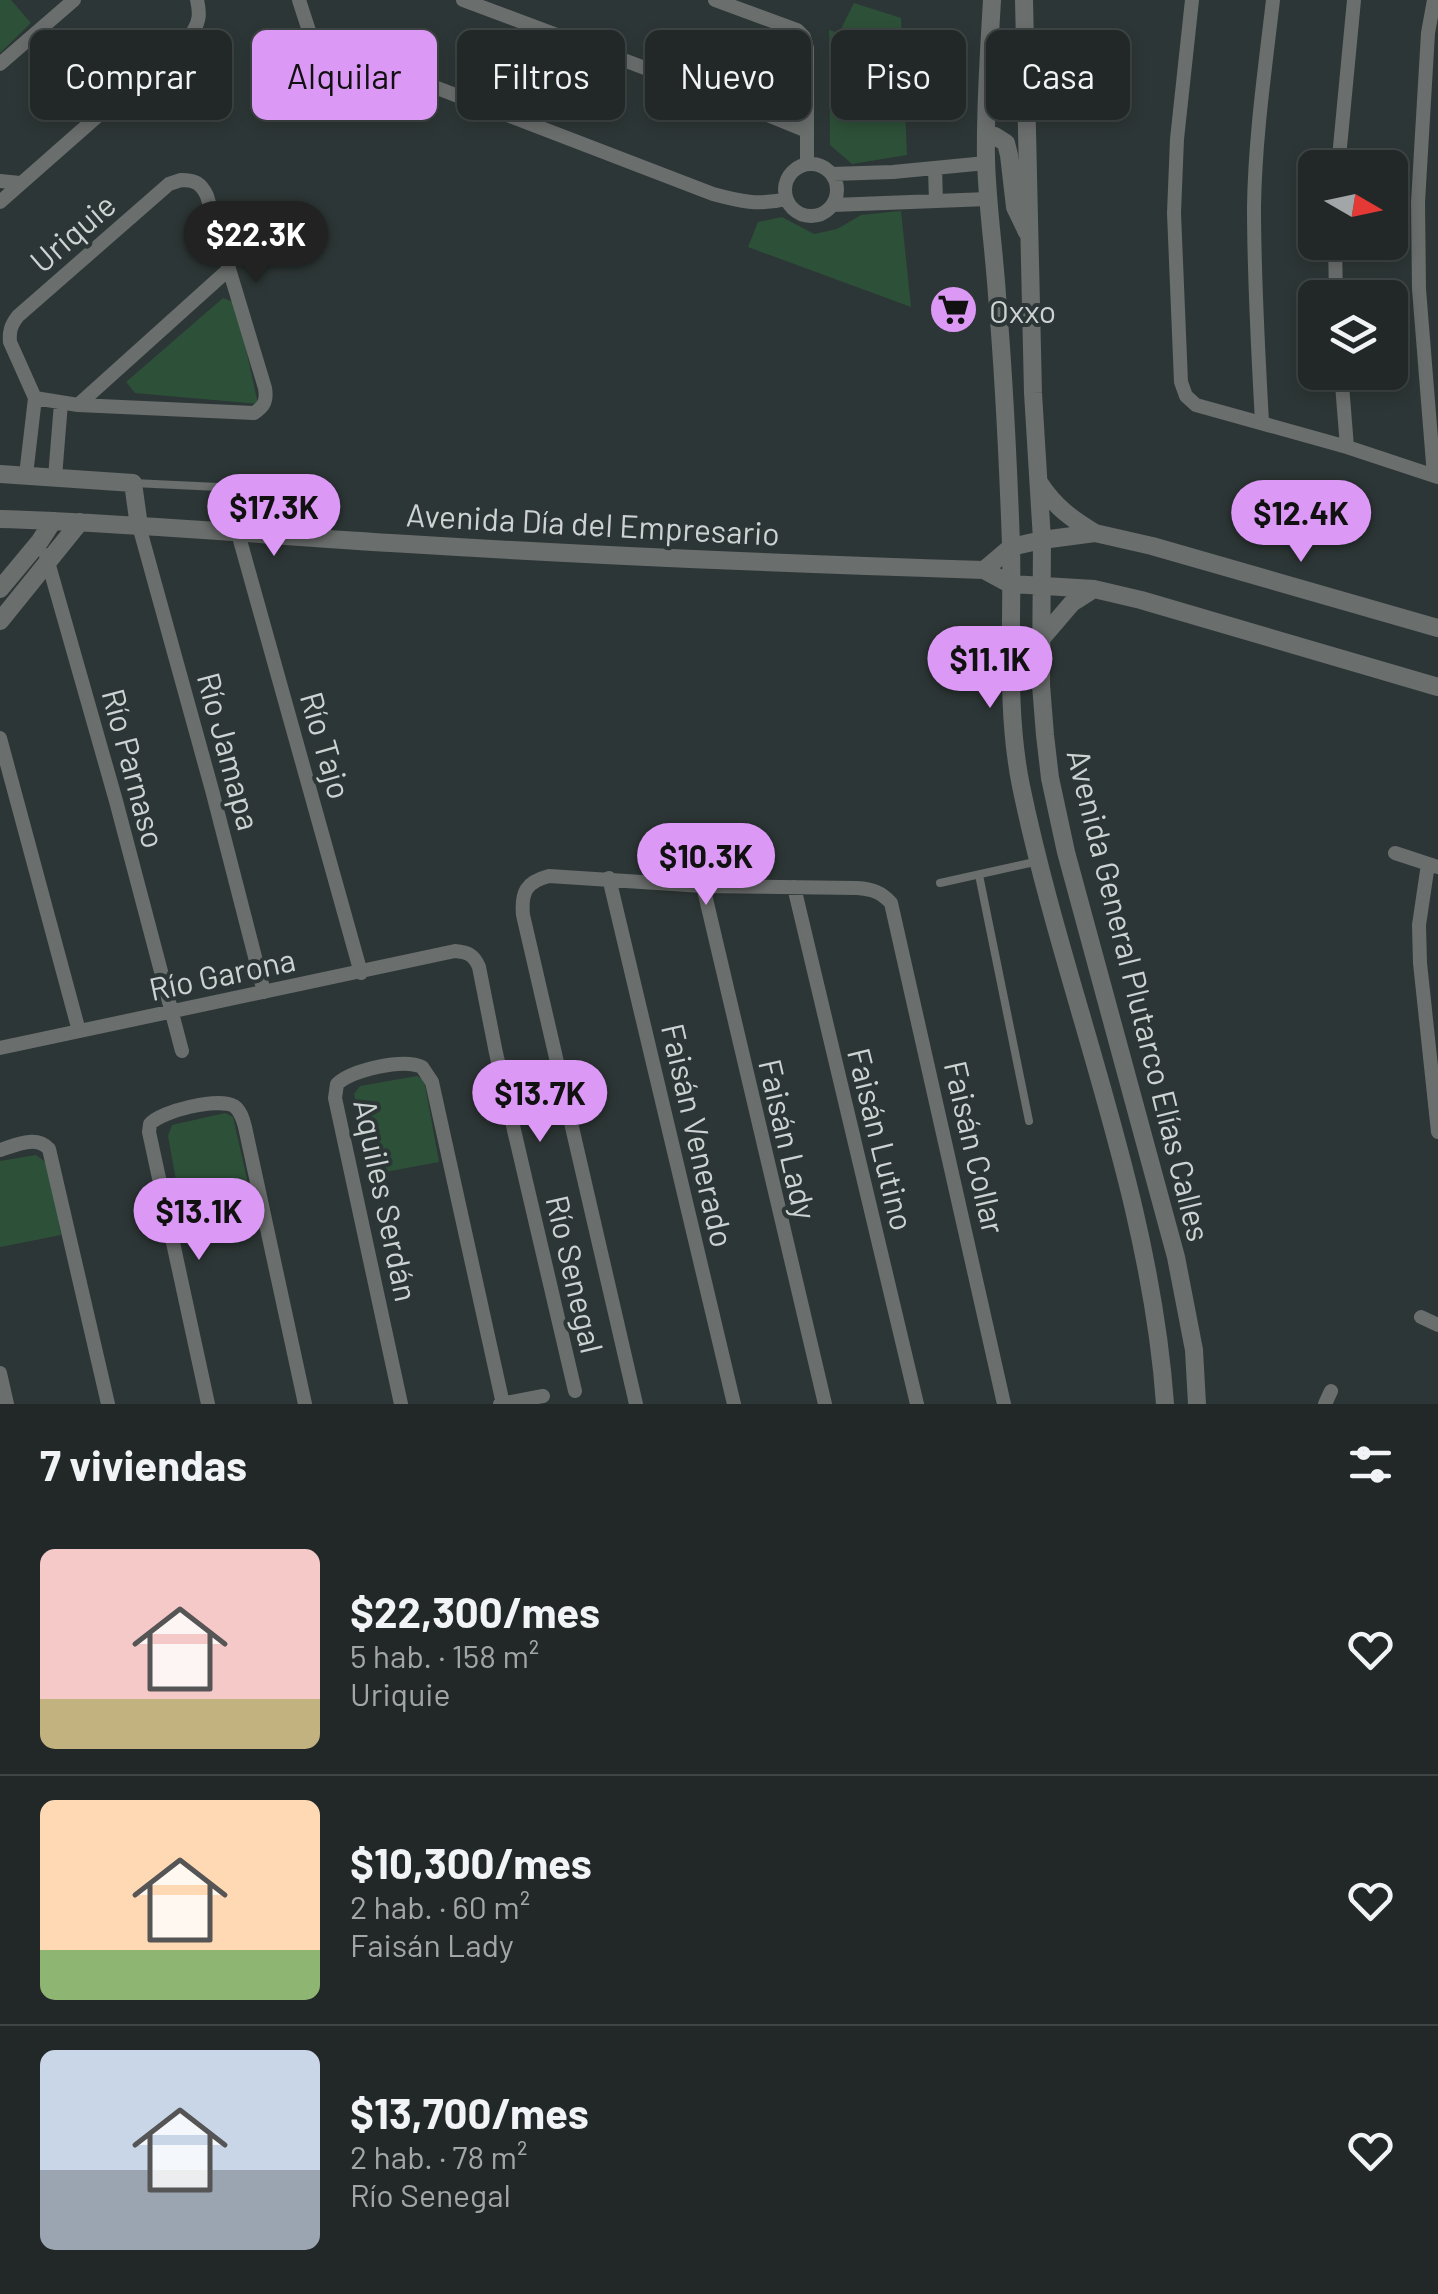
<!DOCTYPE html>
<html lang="es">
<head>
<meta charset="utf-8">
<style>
  body { margin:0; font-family:Barlow,sans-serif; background:#2e3434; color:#f1f3f6; height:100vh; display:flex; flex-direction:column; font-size:38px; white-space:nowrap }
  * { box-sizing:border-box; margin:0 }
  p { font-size:32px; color:#a2a6a8 }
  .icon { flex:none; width:55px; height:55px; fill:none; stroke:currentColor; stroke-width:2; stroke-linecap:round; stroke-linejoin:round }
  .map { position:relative; height:1404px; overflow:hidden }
  .drawer { display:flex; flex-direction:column; background:#222828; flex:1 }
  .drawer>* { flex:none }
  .hud { position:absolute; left:30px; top:30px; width:1380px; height:90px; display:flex; gap:20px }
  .needle { width:65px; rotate:99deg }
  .buttons { position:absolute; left:1298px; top:150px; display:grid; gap:20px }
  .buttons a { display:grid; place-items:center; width:110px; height:110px; border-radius:15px; background:#222828; box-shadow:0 5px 15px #0003,0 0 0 2px #3f4445; font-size:50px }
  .price { position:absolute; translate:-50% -85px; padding:0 22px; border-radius:35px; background:#db99f5; color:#111; font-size:32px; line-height:65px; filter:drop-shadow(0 2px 5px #0008) }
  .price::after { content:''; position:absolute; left:50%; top:60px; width:30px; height:22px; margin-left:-15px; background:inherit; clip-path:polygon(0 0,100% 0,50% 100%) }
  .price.current { background:#222; color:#fff }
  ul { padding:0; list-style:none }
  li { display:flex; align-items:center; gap:30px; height:250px; padding:0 40px }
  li+li { border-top:2px solid #3f4445 }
  li span { display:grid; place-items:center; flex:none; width:280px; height:200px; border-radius:15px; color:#555 }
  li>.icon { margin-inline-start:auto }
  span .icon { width:120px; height:120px; fill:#fffc; stroke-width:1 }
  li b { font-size:42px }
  h2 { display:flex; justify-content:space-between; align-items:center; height:120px; padding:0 40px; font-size:42px }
  .chip { padding:0 35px; border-radius:15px; background:#222828; box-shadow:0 5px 15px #0003,0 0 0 2px #3f4445; font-size:35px; line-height:90px }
  .chip.current { background:#db99f5; color:#111 }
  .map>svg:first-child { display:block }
  .green { fill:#2d5038 }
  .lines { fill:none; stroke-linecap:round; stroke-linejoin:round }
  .service { stroke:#6a6e6c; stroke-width:8 }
  .minor { stroke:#6a6e6c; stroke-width:14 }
  .tertiary { stroke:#6a6e6c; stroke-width:18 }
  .labels { text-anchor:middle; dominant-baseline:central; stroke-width:8; stroke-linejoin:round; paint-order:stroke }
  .street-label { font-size:32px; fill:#cdd2d2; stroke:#2d3636 }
  .poi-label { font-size:32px; fill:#cdd2d2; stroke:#2d3636; text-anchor:start }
</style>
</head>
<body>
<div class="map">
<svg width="1438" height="1404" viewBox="0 0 1438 1404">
  <rect width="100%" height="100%" fill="#2d3636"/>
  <!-- green -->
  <path class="green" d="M0 0H11L31 23 0 53Z
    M854 3 901 18 907 155 852 164 830 145 829 30 839 33Z
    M901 211 911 307 748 247 758 222 782 217 814 234 837 229 861 215Z
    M223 298 236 303 258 404 135 393 126 382Z
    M417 1076 424 1080 439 1162 374 1174 354 1094 360 1086Z
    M225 1113 233 1117 252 1201 182 1213 168 1136 172 1125Z
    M36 1155 48 1164 61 1235 0 1247V1161Z"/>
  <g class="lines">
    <!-- service -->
    <path class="service" d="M133 483 324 492
      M979 875 1029 1121
      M940 883 1039 861"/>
    <!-- minor -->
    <path class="minor" d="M299 0 311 37 320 43 713 194C739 201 759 206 786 199
      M463 0 741 104 807 131
      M715 0 797 30 804 37 807 48V164
      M1192 0 1177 139 1174 213 1181 382 1186 396 1196 405 1347 447 1438 477
      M1434 0 1428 33 1418 202 1419 289 1434 476
      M0 64 74 0
      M785 190a26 26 0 1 1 52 0a26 26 0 1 1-52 0Z
      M935 168 936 201
      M1338 168 1354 0
      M832 174 893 172 986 163
      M181 180C195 180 201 183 207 196L265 388C267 400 265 406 254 413L78 405 35 398 10 342C9 331 11 325 18 316L169 184Z
      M0 181 20 183
      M0 202 192 33C200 21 200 13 197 0
      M833 205 988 199
      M1335 242 1336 298
      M1341 372 1347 447
      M78 405 228 270
      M1262 422C1258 351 1254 279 1254 207 1255 138 1265 69 1273 0
      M26 475 35 398
      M55 477 61 403
      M139 526 212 790 264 992
      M238 533 361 973
      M46 555 116 801 182 1051
      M0 738 79 1031
      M1395 853 1438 867
      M1428 864 1419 925 1420 963 1438 1132
      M609 878 734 1404
      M703 886 825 1404
      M794 887 917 1404
      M0 1048 455 951C468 952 474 955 479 967L496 1053 575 1391
      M0 1150C16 1145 36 1135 49 1149L108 1404
      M1421 1317 1438 1325
      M0 1373 7 1404
      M208 1404 149 1132 150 1124C161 1111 218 1097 234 1106 241 1111 243 1120 245 1127L305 1404
      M401 1404 335 1098 337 1084C352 1070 403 1058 422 1067L432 1082 503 1404
      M500 1404 543 1396
      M636 1404 523 915C521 892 526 882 549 876L703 886 857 888C872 889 881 892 891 903L1004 1404
      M1325 1404 1331 1391"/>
    <!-- tertiary -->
    <path class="tertiary" d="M992 0C989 53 985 106 986 159 987 204 994 249 997 295 1004 377 1008 461 1011 544 1013 624 1005 707 1021 786 1064 993 1150 1191 1165 1404
      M1024 0 1033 393 1042 540 1041 685 1045 735 1050 778 1066 852 1176 1257 1194 1350 1197 1404
      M986 135 995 136 1006 143 1009 155 1015 207 1027 232
      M0 474 133 483 139 526
      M1040 484C1055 507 1072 519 1095 533
      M0 519C136 523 272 536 408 544 600 556 792 564 984 570L1010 584 1094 589 1141 600 1438 687
      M984 570 1011 547 1042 540 1095 533 1152 546 1438 628
      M0 589 40 541 53 521
      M0 621 80 522
      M1042 638 1072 603 1094 589"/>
  </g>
  <!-- icons -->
  <defs>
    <symbol id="supermarket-disc" viewBox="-11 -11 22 22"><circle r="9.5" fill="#db99f5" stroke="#2d3636"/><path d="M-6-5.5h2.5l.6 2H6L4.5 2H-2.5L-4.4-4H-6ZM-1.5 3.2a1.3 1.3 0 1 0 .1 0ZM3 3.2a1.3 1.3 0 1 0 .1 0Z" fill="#111"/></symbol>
  </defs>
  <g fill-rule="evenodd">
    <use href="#supermarket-disc" x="926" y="282" width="55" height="55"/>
  </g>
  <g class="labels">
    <!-- street labels -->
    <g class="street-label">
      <text transform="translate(72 232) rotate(-41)">Uriquie</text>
      <text transform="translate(593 523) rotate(3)">Avenida Día del Empresario</text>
      <text transform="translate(327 745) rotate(74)">Río Tajo</text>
      <text transform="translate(230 751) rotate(75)">Río Jamapa</text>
      <text transform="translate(135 768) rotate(75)">Río Parnaso</text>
      <text transform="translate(222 973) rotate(-12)">Río Garona</text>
      <text transform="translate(1140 995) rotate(76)">Avenida General Plutarco Elías Calles</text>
      <text transform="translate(699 1135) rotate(77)">Faisán Venerado</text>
      <text transform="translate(789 1139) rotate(77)">Faisán Lady</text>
      <text transform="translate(882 1139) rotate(76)">Faisán Lutino</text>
      <text transform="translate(976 1147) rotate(77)">Faisán Collar</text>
      <text transform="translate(387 1200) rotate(78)">Aquiles Serdán</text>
      <text transform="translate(576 1274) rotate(77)">Río Senegal</text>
    </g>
    <!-- poi labels -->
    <g class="poi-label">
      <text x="989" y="310">Oxxo</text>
    </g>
  </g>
</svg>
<div class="buttons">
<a><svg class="needle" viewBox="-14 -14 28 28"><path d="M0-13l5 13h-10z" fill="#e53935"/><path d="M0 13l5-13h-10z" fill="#a2a6a8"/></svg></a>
<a><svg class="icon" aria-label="layers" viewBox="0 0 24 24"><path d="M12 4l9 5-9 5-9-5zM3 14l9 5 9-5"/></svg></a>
</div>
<b class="price current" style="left:256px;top:286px">$22.3K</b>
<b class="price" style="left:274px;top:559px">$17.3K</b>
<b class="price" style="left:1301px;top:565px">$12.4K</b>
<b class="price" style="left:990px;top:711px">$11.1K</b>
<b class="price" style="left:706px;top:908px">$10.3K</b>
<b class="price" style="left:540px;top:1145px">$13.7K</b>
<b class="price" style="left:199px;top:1263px">$13.1K</b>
<div class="hud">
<a class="chip">Comprar</a>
<a class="chip current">Alquilar</a>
<a class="chip">Filtros</a>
<a class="chip">Nuevo</a>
<a class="chip">Piso</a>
<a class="chip">Casa</a>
</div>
</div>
<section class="drawer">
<h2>7 viviendas<svg class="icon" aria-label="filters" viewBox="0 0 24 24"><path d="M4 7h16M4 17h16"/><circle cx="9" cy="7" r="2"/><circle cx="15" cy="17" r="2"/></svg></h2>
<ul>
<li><span style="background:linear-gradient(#f6c9c9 75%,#c2b280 0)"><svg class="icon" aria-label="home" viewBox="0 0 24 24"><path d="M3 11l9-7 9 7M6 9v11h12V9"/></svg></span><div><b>$22,300/mes</b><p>5 hab. · 158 m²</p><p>Uriquie</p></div><svg class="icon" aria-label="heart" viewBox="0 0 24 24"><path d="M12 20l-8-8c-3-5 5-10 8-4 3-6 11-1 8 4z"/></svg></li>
<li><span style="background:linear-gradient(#ffd9b3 75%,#8fb573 0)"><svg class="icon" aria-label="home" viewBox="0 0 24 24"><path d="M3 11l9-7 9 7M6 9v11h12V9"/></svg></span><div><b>$10,300/mes</b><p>2 hab. · 60 m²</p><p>Faisán Lady</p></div><svg class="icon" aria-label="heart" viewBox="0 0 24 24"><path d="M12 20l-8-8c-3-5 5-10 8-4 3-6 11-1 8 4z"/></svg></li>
<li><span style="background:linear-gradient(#c9d6e8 60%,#9aa5b1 0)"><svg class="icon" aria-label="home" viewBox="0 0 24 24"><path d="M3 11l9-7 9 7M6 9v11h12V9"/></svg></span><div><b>$13,700/mes</b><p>2 hab. · 78 m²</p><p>Río Senegal</p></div><svg class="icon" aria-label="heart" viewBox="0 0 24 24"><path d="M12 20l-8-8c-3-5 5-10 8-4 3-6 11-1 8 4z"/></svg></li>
</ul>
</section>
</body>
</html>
